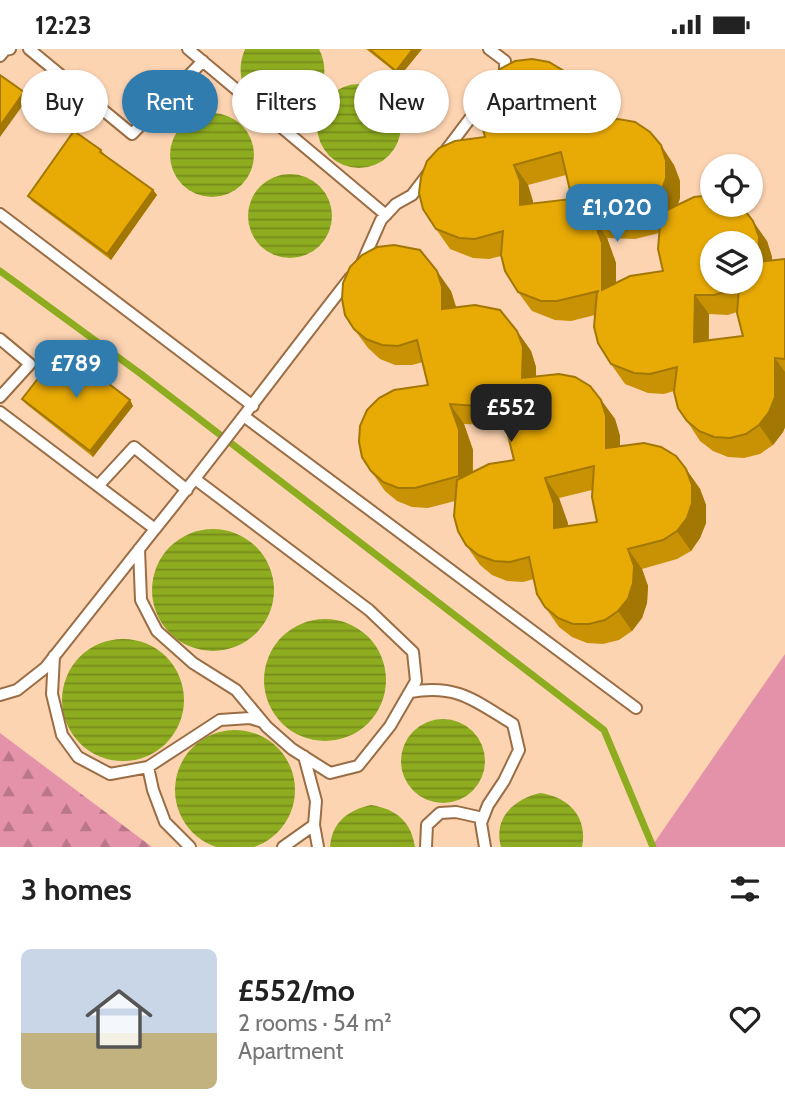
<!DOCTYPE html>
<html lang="en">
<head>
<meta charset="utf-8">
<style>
  body { margin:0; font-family:Cabin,sans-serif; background:#f2f2f2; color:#222; height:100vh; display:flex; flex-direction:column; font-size:26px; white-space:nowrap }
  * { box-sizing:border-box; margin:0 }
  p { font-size:23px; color:#767676 }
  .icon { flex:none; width:38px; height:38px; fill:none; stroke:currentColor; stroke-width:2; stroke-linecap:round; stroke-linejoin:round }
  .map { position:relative; height:798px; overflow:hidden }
  .sheet { display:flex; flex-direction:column; background:#fff; flex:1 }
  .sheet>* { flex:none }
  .hud { position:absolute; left:21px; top:21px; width:744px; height:63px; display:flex; gap:14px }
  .tools { position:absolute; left:700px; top:105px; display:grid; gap:14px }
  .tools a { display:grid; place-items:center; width:63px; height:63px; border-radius:50%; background:#fff; box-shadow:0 2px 5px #0004; font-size:35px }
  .price { position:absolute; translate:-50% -60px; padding:0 16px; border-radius:14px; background:#307caf; color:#fff; font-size:23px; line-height:46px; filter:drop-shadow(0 2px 4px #0008) }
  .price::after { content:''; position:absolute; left:50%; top:42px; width:21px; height:16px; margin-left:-10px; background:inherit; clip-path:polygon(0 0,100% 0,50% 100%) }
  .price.selected { background:#222; color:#fff }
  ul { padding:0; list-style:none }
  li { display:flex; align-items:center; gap:21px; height:175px; padding:0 21px }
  li span { display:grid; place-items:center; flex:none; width:196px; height:140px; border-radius:10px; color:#555 }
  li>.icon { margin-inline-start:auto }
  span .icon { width:84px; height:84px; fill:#fffc; stroke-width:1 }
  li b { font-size:30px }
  h2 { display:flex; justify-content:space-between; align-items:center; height:84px; padding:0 21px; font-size:30px }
  .tag { padding:0 24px; border-radius:32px; background:#fff; box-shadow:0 2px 5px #0004; font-size:24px; line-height:63px }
  .tag.selected { background:#307caf; color:#fff }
  .status { display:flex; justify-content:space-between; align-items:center; height:49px; padding:0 35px; background:#fff; direction:ltr }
  .status svg { height:19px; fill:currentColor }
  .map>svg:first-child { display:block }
  .green { fill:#e492a9 }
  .forest { fill:url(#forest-firs) }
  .water { fill:url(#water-rules) }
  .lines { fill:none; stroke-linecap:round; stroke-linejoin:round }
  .stream { stroke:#8eac20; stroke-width:7 }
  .service-casing { stroke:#9a6d44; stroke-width:14 }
  .service { stroke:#fff; stroke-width:10 }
  .wall { fill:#c89204; fill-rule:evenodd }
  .shaded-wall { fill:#a27704 }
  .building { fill:#e8aa05; stroke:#a27704; stroke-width:2; fill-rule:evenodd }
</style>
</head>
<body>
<div class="status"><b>12:23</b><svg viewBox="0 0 49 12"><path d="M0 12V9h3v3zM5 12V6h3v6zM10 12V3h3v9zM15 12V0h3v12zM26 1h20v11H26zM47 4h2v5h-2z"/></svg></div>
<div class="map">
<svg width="785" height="798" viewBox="0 0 785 798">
  <defs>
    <pattern id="forest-firs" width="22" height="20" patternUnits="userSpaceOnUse" patternTransform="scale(1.75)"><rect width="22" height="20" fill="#e492a9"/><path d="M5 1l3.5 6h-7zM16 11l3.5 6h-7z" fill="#ba7789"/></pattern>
    <pattern id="water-rules" width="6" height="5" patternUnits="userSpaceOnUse" patternTransform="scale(1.75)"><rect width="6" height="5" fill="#8eac20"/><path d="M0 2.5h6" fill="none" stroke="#758c1b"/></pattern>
  </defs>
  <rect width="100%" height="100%" fill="#fdd4b2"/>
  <!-- green -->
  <path class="green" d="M785 605V798H653L652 797Z"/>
  <!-- forest -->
  <path class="forest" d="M0 684 152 798H0Z"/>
  <!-- water -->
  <path class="water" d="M245 0H319C324 10 326 21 323 32 308 87 220 60 245 0Z
    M317 77a42 42 0 1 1 84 0a42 42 0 1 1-84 0Z
    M170 106a42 42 0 1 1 84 0a42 42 0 1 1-84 0Z
    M248 167a42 42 0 1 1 84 0a42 42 0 1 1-84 0Z
    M152 541a61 61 0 1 1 122 0a61 61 0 1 1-122 0Z
    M264 631a61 61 0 1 1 122 0a61 61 0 1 1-122 0Z
    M62 651a61 61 0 1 1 122 0a61 61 0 1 1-122 0Z
    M401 712a42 42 0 1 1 84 0a42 42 0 1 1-84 0Z
    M175 741a60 60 0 1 1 120 0a60 60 0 1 1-120 0Z
    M540 744C569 748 588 768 582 798H501C493 769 514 750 540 744Z
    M371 756C396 760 411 772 415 798H330C332 773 348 761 371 756Z"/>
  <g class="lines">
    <!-- stream -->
    <path class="stream" d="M0 222 141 325 604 681 653 798"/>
    <defs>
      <path id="service" d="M29 0 132 85 203 12
        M188 0 386 166
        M489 0 505 12V24L501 29
        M0 7 5 1 10 0
        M444 104 487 47
        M0 165 253 357
        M362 214 381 171 396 155 412 146 428 125
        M0 290 30 315 0 348
        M0 363 155 480C222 397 285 312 350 229
        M245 368 636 659
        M98 437 134 398 187 441
        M139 500 141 551 157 582 193 614 236 641 267 678 292 700 330 724 358 717 390 677 416 632 413 603 369 561 195 430
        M54 607 52 645 62 686 78 708 110 725 148 718 220 671 250 669 263 673
        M410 643C457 635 474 651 513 675L519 701 504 732 488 756 481 774 485 798
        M0 646 17 641 45 619 155 480
        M148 718 153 741 165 773 190 798
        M314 776 318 798
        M283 798 314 776 316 752 304 707
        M426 798 427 776 440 764 456 763 483 769"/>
    </defs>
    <!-- service casing -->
    <use href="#service" class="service-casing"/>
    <!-- service -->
    <use href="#service" class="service"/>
  </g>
  <!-- wall -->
  <path class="wall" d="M366 0H422L400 27Z
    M574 36 588 56 594 73 674 116 680 132V149L678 156 767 192 772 208V211L785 210V378L783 383 773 396 760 405 744 409 728 408 713 402 700 392 687 372 674 342 664 345 648 344 625 335 611 315 595 266 571 272 555 271 532 262 518 243 501 207 489 210 473 209 450 200 436 180 485 88ZM566 126 572 150 533 154 528 136ZM659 184 663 222 616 234V214L607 189 635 190ZM737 263 743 287 709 291V265L728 266Z
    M101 101 105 106 153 141 157 146 111 211 32 152 28 147Z
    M451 242 456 258 517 282 531 302 536 318V327L601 351 615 370 620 387V397L686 420 700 440 706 456V474L700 489 691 502 677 510 642 520 648 537 647 554 642 569 632 582 619 591 603 595 587 594 572 588 559 578 545 558 534 530 523 533 507 532 492 526 480 516 466 496 455 452 428 459 412 458 397 452 385 442 371 422 428 336 423 313 412 316H395L380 310 368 299 354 280ZM507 372 514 411 473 423V401L464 375 492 376ZM592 441 597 473 568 477 559 449Z
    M22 350 130 351 133 357 93 408 26 355Z"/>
  <!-- shaded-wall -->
  <path class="shaded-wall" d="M413 0H422L400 27 396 22Z
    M574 36 588 56 594 72V95L580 75Z
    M24 43 28 49 0 88V77Z
    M661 96 674 116 680 132V149L669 181 655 161Z
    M514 116 528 136 533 152V176L520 156Z
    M153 141 157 146 111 211 107 205Z
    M593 169 607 189 616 214V260L602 241Z
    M753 172 767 192 772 208V233L758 213Z
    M437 222 451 242 456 258 442 260Z
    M695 246 709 265 708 312 694 293Z
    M517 282 531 302 536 318V349L522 329Z
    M775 309 785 323V378L783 383 773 396 759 376Z
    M130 351 133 357 93 408 90 402Z
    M601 351 615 370 620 387V419L606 399Z
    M450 355 464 375 473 401 472 447 459 427Z
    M686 420 700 440 706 456V474L700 489 691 502 677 482Z
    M545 429 559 449 568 474V499L554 479Z
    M628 500 642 520 648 537 647 554 642 569 632 582 618 562Z"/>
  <!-- building -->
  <path class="building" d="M369 0H413L396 22Z
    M532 10 549 13 564 22 574 36 580 52V75L618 70 635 73 650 83 661 96 666 112V129L655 161 622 171 593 169 602 194V241L630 227 663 222 658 200 661 164 694 148 712 146V156H738L742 158 753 172 759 188 758 213 785 210V310L775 309V348L769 363 759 376 746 385 730 389 714 388 699 382 687 372 678 359 674 343 677 318 650 325 634 324 611 315 598 294 594 278 597 243 599 242 557 252H541L518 243 505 222 501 206 503 182 475 190 459 189 436 180 423 160 419 144 421 128 427 112 439 99 455 92 485 88 479 64 481 48 488 32 500 20 515 12ZM561 103 572 150 520 156V132L514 116ZM712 194H751V233H712ZM739 239 737 264 743 287 694 293 695 246H714Z
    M0 26 24 43 0 77Z
    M74 82 101 101 100 103 153 141 107 205 28 147Z
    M394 196 420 201 437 222 442 238V260L475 256 500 261 517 282 523 298 522 329 559 325 575 328 590 337 601 351 606 367V399L644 394 661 398 676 407 686 420 692 436V454L687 469 677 482 663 491 628 500 634 517 633 534 628 550 618 562 605 571 589 575H573L558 569 545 558 537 545 529 508 510 513 494 512 478 506 466 496 458 482 454 467 457 431 489 415 514 411 506 378 509 348 478 357 450 355 459 381V427L415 439H398L383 433 371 422 362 408 359 393 360 377 367 361 379 349 394 341 428 336 417 291 398 297 382 296 366 290 354 280 345 266 342 250 343 234 350 218 362 206 377 198ZM594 417 592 448 597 473 554 479V455L545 429Z
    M62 299 130 351 90 402 22 350Z"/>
</svg>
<div class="tools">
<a><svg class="icon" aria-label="locate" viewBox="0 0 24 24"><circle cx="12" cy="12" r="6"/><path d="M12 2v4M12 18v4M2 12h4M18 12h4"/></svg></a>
<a><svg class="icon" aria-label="layers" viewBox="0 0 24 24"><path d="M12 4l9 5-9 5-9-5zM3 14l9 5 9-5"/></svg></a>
</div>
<b class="price" style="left:617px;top:195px">£1,020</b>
<b class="price" style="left:76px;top:351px">£789</b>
<b class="price selected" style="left:511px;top:395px">£552</b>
<div class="hud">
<a class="tag">Buy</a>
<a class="tag selected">Rent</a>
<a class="tag">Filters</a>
<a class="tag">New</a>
<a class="tag">Apartment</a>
</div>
</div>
<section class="sheet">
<h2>3 homes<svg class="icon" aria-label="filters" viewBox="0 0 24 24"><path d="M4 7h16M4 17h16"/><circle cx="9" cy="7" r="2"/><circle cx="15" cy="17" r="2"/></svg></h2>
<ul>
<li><span style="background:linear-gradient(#c9d6e8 60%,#c2b280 0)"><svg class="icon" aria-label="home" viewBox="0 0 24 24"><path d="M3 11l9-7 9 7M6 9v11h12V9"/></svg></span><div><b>£552/mo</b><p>2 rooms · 54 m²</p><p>Apartment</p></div><svg class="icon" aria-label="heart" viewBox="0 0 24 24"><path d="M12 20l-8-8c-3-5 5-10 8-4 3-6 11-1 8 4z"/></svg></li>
</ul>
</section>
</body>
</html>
